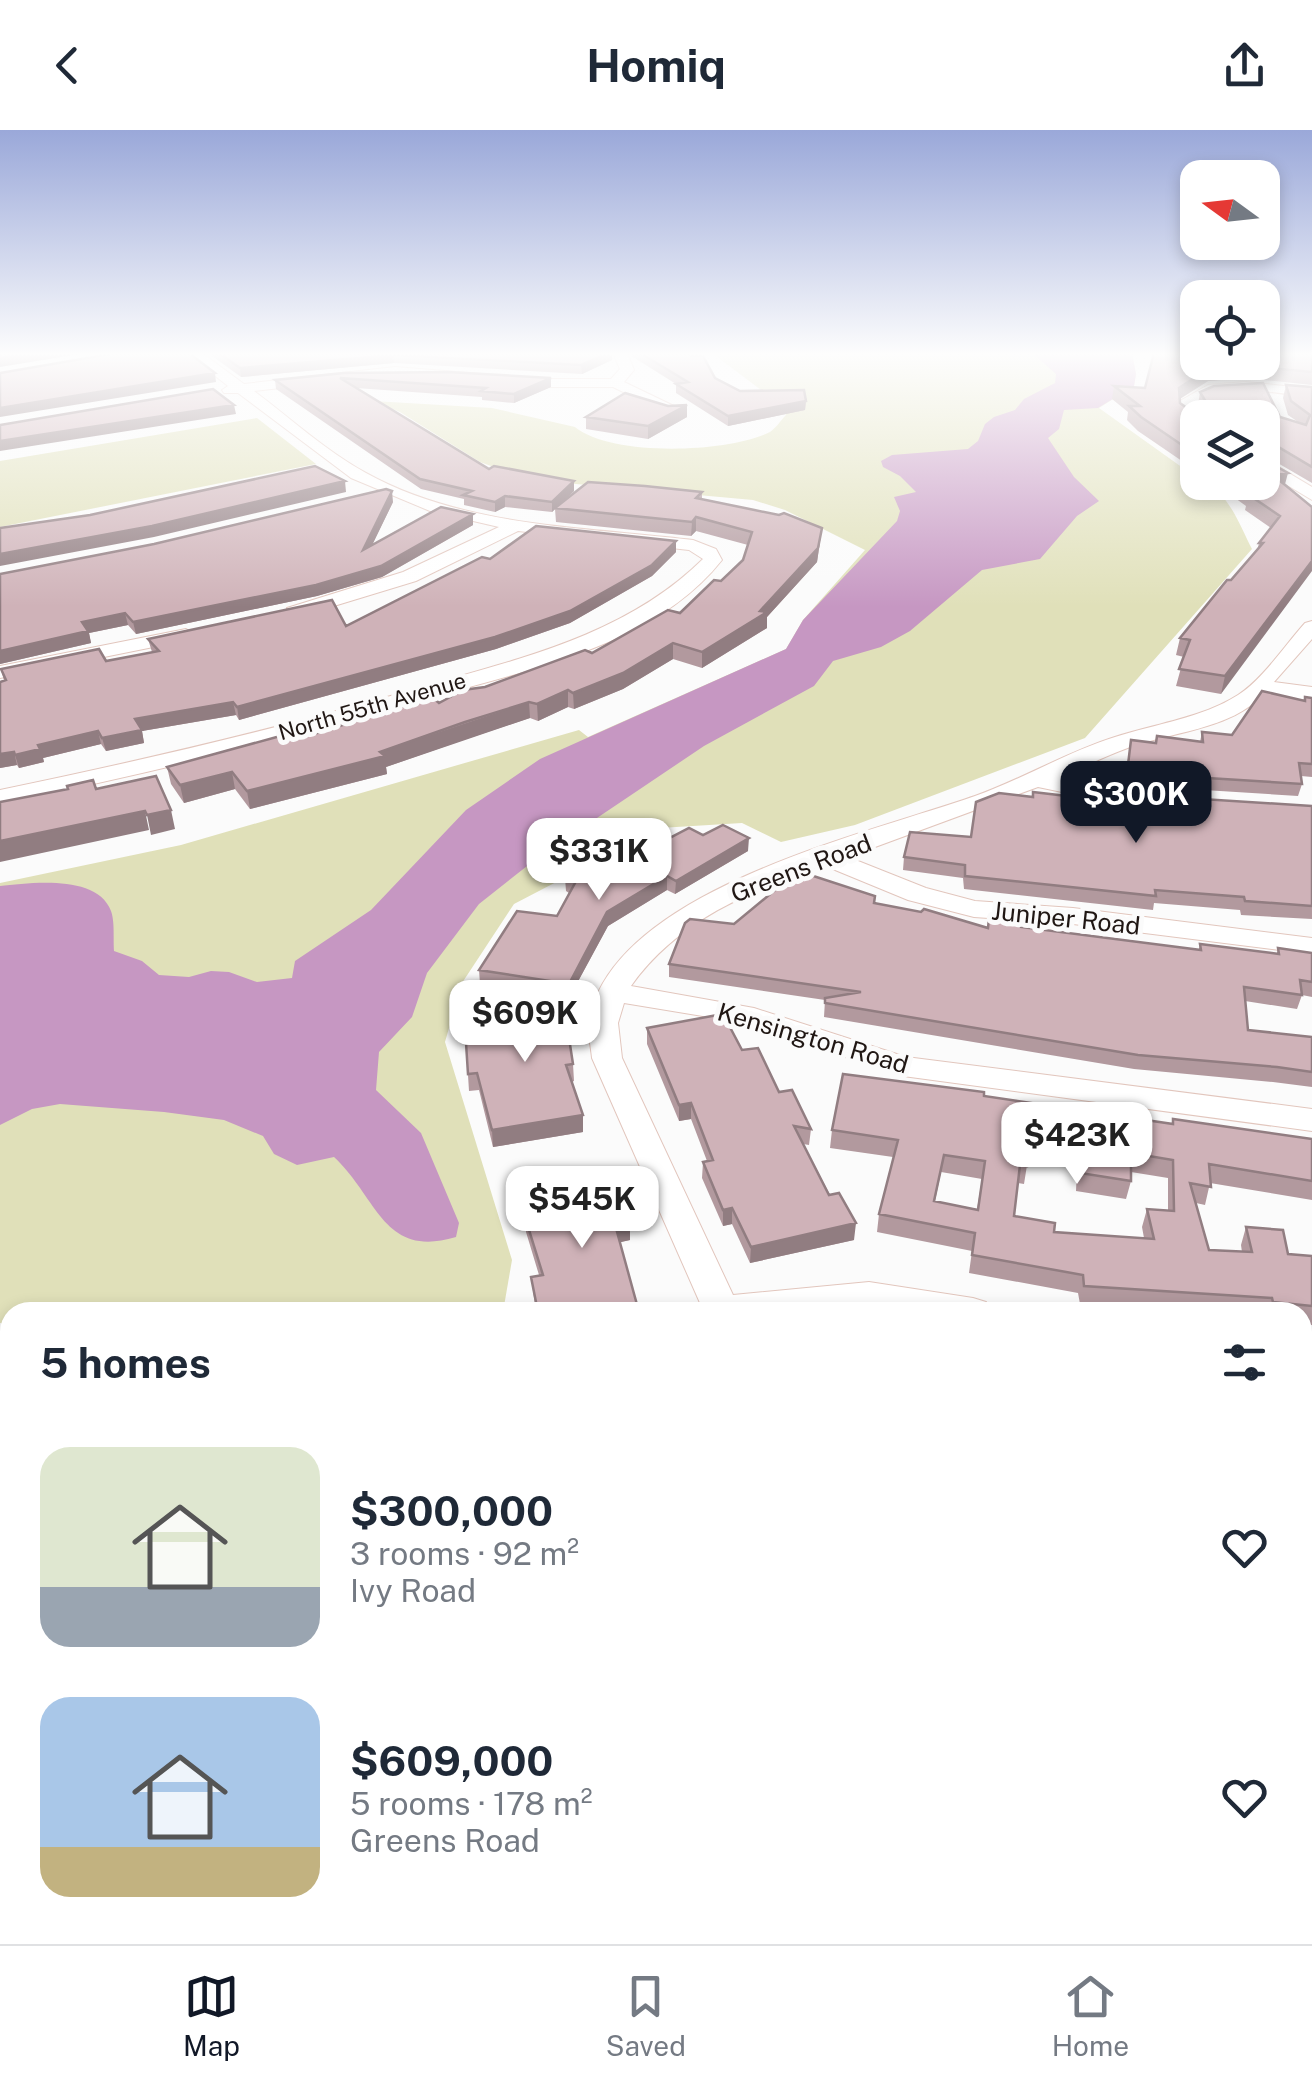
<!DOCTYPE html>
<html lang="en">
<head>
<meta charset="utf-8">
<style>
  body { margin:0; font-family:"Public Sans",sans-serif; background:#f2f2f3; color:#1f2937; height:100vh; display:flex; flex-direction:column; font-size:38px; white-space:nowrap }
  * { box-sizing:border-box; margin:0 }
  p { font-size:32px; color:#747a83 }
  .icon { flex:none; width:55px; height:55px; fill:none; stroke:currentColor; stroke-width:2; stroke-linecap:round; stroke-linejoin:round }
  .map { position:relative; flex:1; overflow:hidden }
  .drawer { position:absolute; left:0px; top:1172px; width:1312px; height:642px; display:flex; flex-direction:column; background:#fff; border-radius:30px 30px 0 0; box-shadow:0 5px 15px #0003 }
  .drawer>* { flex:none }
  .needle { width:65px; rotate:285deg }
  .buttons { position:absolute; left:1180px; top:30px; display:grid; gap:20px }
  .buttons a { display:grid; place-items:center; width:100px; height:100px; border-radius:20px; background:#fff; box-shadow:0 5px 15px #0003; font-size:50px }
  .price { position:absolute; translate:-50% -85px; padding:0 22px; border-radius:20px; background:#fff; color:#222; font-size:32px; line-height:65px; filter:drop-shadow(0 2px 5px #0008) }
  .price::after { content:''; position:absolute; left:50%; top:60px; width:30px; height:22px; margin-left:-15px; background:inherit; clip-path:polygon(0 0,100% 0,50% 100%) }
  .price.on { background:#111827; color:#fff }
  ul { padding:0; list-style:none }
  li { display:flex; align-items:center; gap:30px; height:250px; padding:0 40px }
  li span { display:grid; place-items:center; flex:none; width:280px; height:200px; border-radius:30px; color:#555 }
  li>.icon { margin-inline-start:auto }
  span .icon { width:120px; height:120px; fill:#fffc; stroke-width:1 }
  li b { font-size:42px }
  h2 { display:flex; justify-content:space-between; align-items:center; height:120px; padding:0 40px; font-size:42px }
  header { display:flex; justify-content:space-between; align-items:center; height:130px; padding:0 40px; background:#fff; font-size:45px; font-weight:700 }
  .menu { display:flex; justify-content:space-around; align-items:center; height:140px; border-top:2px solid #e0e1e3; background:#fff; font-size:28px; color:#747a83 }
  .menu a { display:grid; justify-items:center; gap:5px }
  .menu .on { color:#111827 }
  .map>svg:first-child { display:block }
  .green { fill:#e0e0b9 }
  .water { fill:#c697c2 }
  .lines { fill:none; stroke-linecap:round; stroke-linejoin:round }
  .minor-casing { stroke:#e2c6bd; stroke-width:2 }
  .minor { fill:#fff; fill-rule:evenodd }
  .wall { fill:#b2999e; fill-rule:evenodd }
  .shaded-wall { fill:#917d81 }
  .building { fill:#cfb2b8; stroke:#917d81; stroke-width:2.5; fill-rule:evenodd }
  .labels { text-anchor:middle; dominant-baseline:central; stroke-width:10; stroke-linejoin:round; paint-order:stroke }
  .far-street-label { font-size:22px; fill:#201714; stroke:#fbfbfb }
  .street-label { font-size:25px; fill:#201714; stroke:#fbfbfb }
</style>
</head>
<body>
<header><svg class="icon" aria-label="back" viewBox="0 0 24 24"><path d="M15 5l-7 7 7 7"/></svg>Homiq<svg class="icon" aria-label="share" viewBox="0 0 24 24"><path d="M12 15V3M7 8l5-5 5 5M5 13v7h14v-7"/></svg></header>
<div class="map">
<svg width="1312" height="1814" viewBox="0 0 1312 1814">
  <rect width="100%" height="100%" fill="#fbfbfb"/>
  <!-- green -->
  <path class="green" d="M712 223H1132L1136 244 1134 256 1099 278 1197 348 1198 352C1227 357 1239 394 1252 419L1085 608 855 695 781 712 742 693 660 698 514 774 462 853 445 912 512 1130 503 1182H10V1195L0 1193V753L181 715 579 600 588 607 786 519 803 490 865 420 785 380 753 370 565 353 502 340 480 332 400 282 373 271 492 278 575 297C611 327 729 323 770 302 776 298 781 290 786 285L781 275Z
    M257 288 316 334 0 397V331Z"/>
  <!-- water -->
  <path class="water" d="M1032 223H1132L1136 244 1134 256 1098 278 1064 280 1059 299 1048 308 1074 347 1099 371 1077 386 1040 429 982 440 910 501 881 517 833 531 814 556 704 616 536 729 479 774 427 843 412 887 379 922 376 960 421 1003 459 1093 456 1107C383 1129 378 1068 334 1027L297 1035 274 1024 263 1006 224 990 164 982 60 974 32 979 0 995V756C31 753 97 744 111 781 115 792 113 809 114 821L142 831 159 845 189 847 211 841 229 842 257 852 292 848 295 831 371 780 466 680 540 629 786 519 803 490 897 391 900 381 894 367 916 362 900 346 883 337 881 331 892 325 968 319 978 311 985 294 994 287 1015 280 1024 269 1055 253 1056 244Z
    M0 1305 10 1308V1587L0 1595Z"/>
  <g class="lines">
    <defs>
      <path id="minor" d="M186 223H202L244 254 395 237 544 249H611L620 239 613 223H627L634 240 624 252 678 278V284H668L613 257H544L395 245 254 261C290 288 326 321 366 343 463 397 584 397 693 410L716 419 722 430C654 516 530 539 430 568 288 610 145 644 0 674V660C140 631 278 599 415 559 518 529 625 506 703 429L689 420 518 401 416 451 301 486H287V478L403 442 499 397 430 381 351 348 238 263H224L222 260 228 256Z
        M1246 252 1312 259V267C1274 264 1228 250 1194 273V282L1201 288H1198V297L1180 283V271L1208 255Z
        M1262 327 1312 357V370L1262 340Z
        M1312 491V509L1274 552 1312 557V571L1263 564C1232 600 1168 602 1125 619 1103 627 1082 638 1060 647L1173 665 1176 670 1173 675 1110 672 1038 657 848 727 926 758 975 771 1073 778 1312 808V824L1073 794 974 787 908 770 823 735C750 761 678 790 631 856L754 878 906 927 1312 979V1001L903 946 739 892 624 873 618 893 622 928 733 1165 869 1152 973 1168 986 1172 991 1182H893L869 1178 830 1182H704L592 928C591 916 587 902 589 890 614 760 867 704 975 666 1023 649 1067 622 1115 607 1155 594 1202 588 1238 565 1263 549 1285 515 1305 493Z
        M186 499 196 505 193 509 0 548V536Z
        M1302 1221 1312 1222V1252L1302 1251Z
        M0 1228 10 1230V1260L0 1258Z
        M1302 1483 1312 1485V1525L1302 1523Z
        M14 1805H66L62 1814H10Z
        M579 1805H631L629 1814H577Z
        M1140 1805H1192V1814H1140Z"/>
    </defs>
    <!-- minor casing -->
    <use href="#minor" class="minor-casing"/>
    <!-- minor -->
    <use href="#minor" class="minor"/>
  </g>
  <!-- wall -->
  <path class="wall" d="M208 223H612V230L582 244 394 233 241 247Z
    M630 223H690L691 226 715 248 740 261 806 271 805 280 728 296 676 263V254L633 227Z
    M1154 223H1312V255L1246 248 1208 251 1180 269V273L1198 286 1203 285 1198 275 1200 262 1298 292 1288 285 1283 268 1286 255 1312 257V353L1264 325 1263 329 1285 354 1312 377 1221 564 1176 556 1184 527 1176 525 1180 508 1257 421 1259 413 1271 398 1245 380 1246 376 1213 352H1262L1198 288V342L1138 301 1127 290 1128 282 1112 269 1114 256 1145 258Z
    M344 243 551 248V257L514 273 482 270V267L356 258 489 339 574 351V361L564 371 702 362V369L822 398 817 432 767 487V498L702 538 673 529 623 559 574 579 568 577 538 591 530 588 466 609 386 637 387 644 250 679 235 659 184 673 171 654 167 637 301 608 439 573 592 523 680 483 721 451 743 430 748 415 696 401 691 406 556 392 555 379 552 382 505 377 495 382 464 375V369L421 359 276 259 275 250Z
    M586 287H687L648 309 586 299Z
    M393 372 372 415 473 384V395L382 447 317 466 136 504 128 495 89 503 91 513 0 534V444Z
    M676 411V422L652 446 570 493 496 519 239 590 236 585 142 601 144 613 106 621 101 614 43 628 44 632 19 638 17 635 0 638 4 551 1 539 106 531 152 522 148 509 346 496 490 429Z
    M1305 567 1312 568V647L1301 646 1302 654 1298 666 1124 655 1129 622 1155 613 1200 612 1202 602 1232 605 1304 570Z
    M1033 667 1312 676V789L1241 785 1240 780 1154 773 1153 780 964 759 963 748 903 740 904 727 971 707Z
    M703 705 748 721 675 764 667 760 608 796 569 868 480 854 479 840 557 786 569 763 566 761 565 748 656 715Z
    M874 773 988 798 1021 797 1199 820 1200 814 1277 824 1278 818 1312 823V867L1302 865 1297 879 1245 871 1248 900 1312 907V957L1273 952 1134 939 824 887 825 870 669 847V834L734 794Z
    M483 877 573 934 574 951 572 952 583 1002 493 1017 479 960 469 961 466 913 487 911Z
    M647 898 742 920 811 999 809 1015 803 1014 854 1110 750 1133 732 1094 723 1096 702 1048 703 1032 707 1031 691 989 679 991 647 914Z
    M984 966 1172 994 1173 989 1312 1009V1070L1210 1053 1205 1075 1196 1073 1209 1120 1242 1122 1241 1115 1246 1097 1288 1124 1312 1126V1195L1302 1194V1182H1213L1080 1174 1078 1163 969 1143 972 1121 877 1102 879 1084 893 1027 830 1018 832 1000ZM1028 1029 1077 1037 1076 1061 1126 1069 1131 1051V1042L1168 1048V1080L1147 1079 1142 1097 1144 1108 1054 1102 1014 1086 1018 1053 1024 1054ZM941 1042 982 1049 977 1079 935 1071Z
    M551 1057 630 1110 620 1112 639 1182H536L531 1147 539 1145 526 1102 525 1087 555 1081 551 1071Z
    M1302 1288 1312 1289V1386L1302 1384Z
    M1312 1570V1668L1309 1671 1302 1665V1579Z
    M141 1805H202L198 1814H175Z
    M705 1805H786L784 1814H703Z
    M1269 1805H1302L1312 1814H1270Z"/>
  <!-- shaded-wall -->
  <path class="shaded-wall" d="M32 223H86L0 237V228Z
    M609 223H612V230L582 244 581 235Z
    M393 225 394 233 241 247 240 238Z
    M1249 236 1246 248 1208 251 1176 271 1179 258 1210 238Z
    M215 243 216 252 0 287V278Z
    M551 248V257L514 273V264Z
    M806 271 805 280 728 296V286Z
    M234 275 236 284 0 321V311Z
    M687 275V287L648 309V296Z
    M1288 343 1284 358 1273 345Z
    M345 351 346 362 154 407 0 436V424Z
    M574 351V361L552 382V372Z
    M392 361 393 372 364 432 363 420Z
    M505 366V377L495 382V372Z
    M473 384V395L382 447 317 466 136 504 133 492Z
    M696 387V401L691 406 692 392Z
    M822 398 817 432 767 487V498L702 538V522L760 481Z
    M676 411V422L652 446 570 493 496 519 239 590 237 577Z
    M1312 431V441L1221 564 1225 546Z
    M125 483 128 495 89 503 91 513 0 534V521L82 492Z
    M673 513V529L623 559 574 579 573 563Z
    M568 560V577L538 591 537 574Z
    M233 572 236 585 142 601 144 613 106 621 102 608 135 589Z
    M529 572 530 588 386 637 387 644 250 679 247 661 380 622Z
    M98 601 101 614 43 628 44 632 19 638 15 625 38 615Z
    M14 622 17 635 0 638V624Z
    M232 642 235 659 184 673 180 655Z
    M171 680 175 699 151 705 147 685Z
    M145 681 149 700 0 732V711Z
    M749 708 748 721 675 764 676 751Z
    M667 746V760L608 796 569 868V854L607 782Z
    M691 973V989L679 991V975Z
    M583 985V1002L493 1017 492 1000Z
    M732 1078V1094L723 1096V1080Z
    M856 1093 854 1110 750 1133 751 1117Z
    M630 1096V1110L617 1113 616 1098Z
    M581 1177V1182H547Z
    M190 1805H202L198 1814H193Z
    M480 1805H487L485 1814H477Z"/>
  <!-- building -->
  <path class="building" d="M0 223H32L0 228Z
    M116 223H189L215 243 0 278V243Z
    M219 223H609L581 235 393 225 240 238Z
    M640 223H690L691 226H703L715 248 740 261 804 260 806 271 728 286 676 254 688 252Z
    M1154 223H1198V232H1262V223H1312V242L1249 236 1210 238 1179 258 1180 273 1198 286H1204L1206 272 1200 262 1214 256 1263 253 1280 287 1306 295 1310 285 1291 271 1286 255 1312 257V337L1265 309 1263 329 1288 343 1273 345 1312 377V431L1225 546 1179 539 1190 510 1180 508 1227 450H1231L1263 413H1259L1280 386 1249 365H1255L1237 352H1262V288H1198V326L1141 287 1129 276H1140L1114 256 1145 258Z
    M448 242 551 248 514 264 481 261 486 258 340 248 489 339 494 336 574 351 552 372 505 366 495 372 463 365 472 361 420 349 275 250 344 243Z
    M213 259 234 275 0 311V295Z
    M625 263 668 276 687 275 648 296 586 287Z
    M315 336 345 351 152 396 0 424V398L90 385Z
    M588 352 645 356 702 362 696 368 779 385 784 383 822 398 818 418 760 481 767 482 702 522 673 513 623 543 573 563 568 560 537 574 529 572 465 592 380 622 385 626 247 661 232 642 180 655 167 637 295 602 301 608 432 567 439 573 463 560 485 557 585 520 592 523 668 480 680 483 714 450 721 451 743 430 752 402 696 387 692 392 555 378Z
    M386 359 392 361 363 420 441 377 473 384 381 436 316 455 133 492 125 483 82 492 88 501 0 521V444L154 414Z
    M536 396 676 411 652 435 570 481 495 507 237 577 233 572 135 589 142 600 102 608 98 601 38 615 40 619 15 625 14 622 0 624V552L6 550 1 539 99 519 106 531 159 521 148 509 332 470 346 496 482 427 490 429Z
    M1262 561 1305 571V567L1312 568V634L1299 633 1302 654 1127 643 1131 610 1156 613 1157 606 1203 612 1202 602 1232 605Z
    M156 646 171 680 147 685 145 681 0 711V672L68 659 67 656 93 650 96 659Z
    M1033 662 1101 670V667L1123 670 1124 664 1312 676V776L1245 771 1244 767 1155 760 1156 766 965 746V735L904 727 910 702 971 707 976 672 999 663 1033 667Z
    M723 695 749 708 676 751 667 746 607 782 569 854 479 840 517 781 557 786 575 753 565 748 640 707 656 715 689 698 703 705Z
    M798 741 875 766 874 773 921 782 924 779 988 798 989 788 1021 792V797L1201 820 1200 814 1279 824 1278 818 1312 823V852L1300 850 1302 865 1244 857 1248 900 1312 907V942L1277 937 1138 925 825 873V868L861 862 669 834 685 793 690 789 734 794Z
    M563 869 573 934 566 935 583 985 492 1000 477 943 468 944 466 913 489 911 483 877Z
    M723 884 742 920 758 918 779 962 792 960 811 999 794 996 829 1065 839 1063 856 1093 751 1117 732 1078 723 1080 703 1032 713 1030 691 973 679 975 647 898Z
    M843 944 984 962V966L1173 994V989L1312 1009V1051L1209 1034 1211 1057 1190 1053 1209 1120 1252 1122 1246 1097 1283 1100 1288 1124 1312 1126V1176L1273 1172 1272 1168 1084 1156 1083 1145 972 1125 975 1103 879 1084 898 1010 832 1000ZM1029 1011 1081 1019 1080 1043 1131 1051V1023L1173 1030 1174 1081 1147 1079 1154 1109 1054 1102 1055 1093 1014 1086 1020 1035 1027 1036ZM944 1025 985 1031 978 1080 934 1071Z
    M610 1045 630 1096 616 1098 639 1182H583L581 1177 538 1182 531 1147 543 1145 525 1087 559 1081 551 1057Z
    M1302 1288 1312 1289V1367L1302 1365Z
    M1312 1570V1652L1302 1644V1579Z
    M1302 1687 1312 1690V1814H1278L1277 1805H1302Z
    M345 1805H480L477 1814H341Z
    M705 1805H775L774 1814H703Z
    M958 1805H1059V1814H957Z"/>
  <!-- sky -->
  <linearGradient id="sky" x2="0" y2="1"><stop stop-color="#9aa8d9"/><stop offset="0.47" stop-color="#fdfdfd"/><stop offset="1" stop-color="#fdfdfd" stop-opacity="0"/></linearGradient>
  <rect width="1312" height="477" fill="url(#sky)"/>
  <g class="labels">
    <!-- far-street labels -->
    <g class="far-street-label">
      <text transform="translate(372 576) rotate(-16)">North 55th Avenue</text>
    </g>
    <!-- street labels -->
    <g class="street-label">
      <text transform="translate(801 738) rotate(-21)">Greens Road</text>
      <text transform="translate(1066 788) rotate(6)">Juniper Road</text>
      <text transform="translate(813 908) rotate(16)">Kensington Road</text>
    </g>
  </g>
</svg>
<div class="buttons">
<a><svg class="needle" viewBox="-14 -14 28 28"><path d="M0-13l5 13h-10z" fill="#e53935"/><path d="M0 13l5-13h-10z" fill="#747a83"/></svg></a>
<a><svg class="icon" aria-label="locate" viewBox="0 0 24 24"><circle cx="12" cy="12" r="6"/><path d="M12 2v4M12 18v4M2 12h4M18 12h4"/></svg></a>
<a><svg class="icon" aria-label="layers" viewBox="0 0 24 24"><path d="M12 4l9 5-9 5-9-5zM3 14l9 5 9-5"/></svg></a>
</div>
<b class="price on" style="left:1136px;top:716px">$300K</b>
<b class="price" style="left:599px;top:773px">$331K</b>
<b class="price" style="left:525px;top:935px">$609K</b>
<b class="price" style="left:1077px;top:1057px">$423K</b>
<b class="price" style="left:582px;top:1121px">$545K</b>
<section class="drawer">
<h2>5 homes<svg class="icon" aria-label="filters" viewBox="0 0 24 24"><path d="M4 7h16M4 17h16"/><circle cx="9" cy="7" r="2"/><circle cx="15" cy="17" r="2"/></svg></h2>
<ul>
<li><span style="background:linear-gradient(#dfe7d0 70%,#9aa5b1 0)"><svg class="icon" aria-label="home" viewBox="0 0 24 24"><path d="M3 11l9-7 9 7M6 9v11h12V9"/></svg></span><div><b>$300,000</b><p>3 rooms · 92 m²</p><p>Ivy Road</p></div><svg class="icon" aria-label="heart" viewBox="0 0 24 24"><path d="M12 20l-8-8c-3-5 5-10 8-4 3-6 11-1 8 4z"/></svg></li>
<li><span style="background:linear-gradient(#a9c7e8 75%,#c2b280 0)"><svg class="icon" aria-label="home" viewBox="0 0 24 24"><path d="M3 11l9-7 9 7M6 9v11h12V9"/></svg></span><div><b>$609,000</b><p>5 rooms · 178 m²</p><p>Greens Road</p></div><svg class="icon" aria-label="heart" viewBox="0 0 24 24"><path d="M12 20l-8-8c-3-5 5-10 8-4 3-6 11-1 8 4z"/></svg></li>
</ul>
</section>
</div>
<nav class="menu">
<a class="on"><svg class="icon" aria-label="map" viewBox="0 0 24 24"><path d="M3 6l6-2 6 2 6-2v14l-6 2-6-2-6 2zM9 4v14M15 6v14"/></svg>Map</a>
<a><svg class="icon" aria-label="saved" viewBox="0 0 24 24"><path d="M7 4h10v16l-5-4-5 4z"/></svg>Saved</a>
<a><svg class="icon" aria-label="home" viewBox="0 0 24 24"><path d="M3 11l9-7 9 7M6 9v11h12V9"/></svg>Home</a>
</nav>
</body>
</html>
